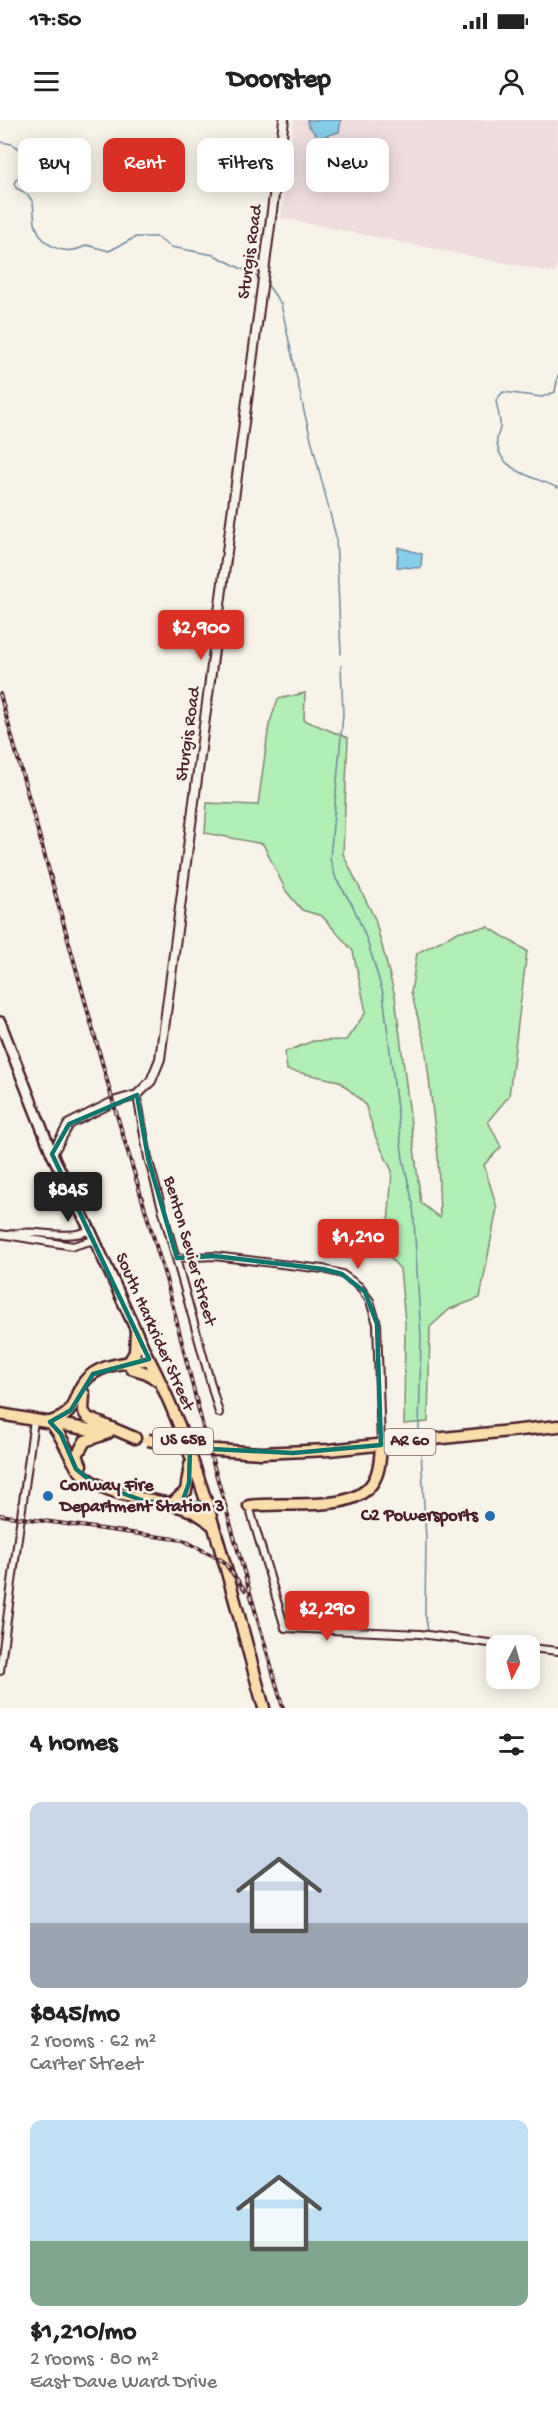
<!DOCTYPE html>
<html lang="en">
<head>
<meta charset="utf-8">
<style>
  body { margin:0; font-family:"Gochi Hand",sans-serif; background:#f6f6f6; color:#222; height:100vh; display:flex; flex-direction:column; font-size:22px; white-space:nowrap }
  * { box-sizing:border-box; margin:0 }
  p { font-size:20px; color:#767676 }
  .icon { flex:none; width:33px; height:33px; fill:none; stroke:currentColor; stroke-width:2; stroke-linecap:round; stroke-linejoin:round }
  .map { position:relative; height:1588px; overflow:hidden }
  .drawer { display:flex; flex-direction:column; background:#fff; flex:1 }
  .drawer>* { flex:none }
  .banner { position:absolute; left:18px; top:18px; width:522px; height:54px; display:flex; gap:12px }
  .needle { width:39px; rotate:186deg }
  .tools { position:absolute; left:486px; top:1515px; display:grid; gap:12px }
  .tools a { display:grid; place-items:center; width:54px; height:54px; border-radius:12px; background:#fff; box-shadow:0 3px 15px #0003; font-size:30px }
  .price { position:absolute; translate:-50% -51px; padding:0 14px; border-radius:6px; background:#d93025; color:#fff; font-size:20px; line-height:39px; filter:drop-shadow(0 2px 3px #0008) }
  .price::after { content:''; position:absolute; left:50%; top:36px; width:18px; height:14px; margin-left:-9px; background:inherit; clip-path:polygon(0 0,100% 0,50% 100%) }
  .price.current { background:#222; color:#fff }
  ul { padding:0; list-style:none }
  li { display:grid; align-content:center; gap:12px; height:318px; padding:0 30px }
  li span { display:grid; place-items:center; height:186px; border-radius:12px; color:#555 }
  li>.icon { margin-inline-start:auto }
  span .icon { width:108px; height:108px; fill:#fffc; stroke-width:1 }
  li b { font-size:26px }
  h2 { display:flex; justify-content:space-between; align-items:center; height:72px; padding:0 30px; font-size:26px }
  .tag { padding:0 21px; border-radius:12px; background:#fff; box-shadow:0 3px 15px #0003; font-size:21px; line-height:54px }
  .tag.current { background:#d93025; color:#fff }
  .status { display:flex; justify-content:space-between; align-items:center; height:42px; padding:0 30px; background:#fff; direction:ltr }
  .status svg { height:16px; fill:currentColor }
  header { display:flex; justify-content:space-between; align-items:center; height:78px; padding:0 30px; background:#fff; font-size:27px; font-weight:700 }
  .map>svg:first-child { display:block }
  .built { fill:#efddde }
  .green { fill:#b1efb5; stroke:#7e8770; stroke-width:1.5 }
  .water { fill:#86cde7; stroke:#6e879c; stroke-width:1.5 }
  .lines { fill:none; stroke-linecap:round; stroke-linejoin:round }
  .stream { stroke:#6e879c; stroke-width:1.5 }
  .minor-casing { stroke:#4a1f2b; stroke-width:10 }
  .tertiary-casing { stroke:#4a1f2b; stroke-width:12 }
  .secondary-casing { stroke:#4a1f2b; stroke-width:14 }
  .primary-casing { stroke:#4a1f2b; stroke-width:15 }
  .minor { stroke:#f7f3e8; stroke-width:6 }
  .tertiary { stroke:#f7f3e8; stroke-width:8 }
  .secondary { stroke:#f7f3e8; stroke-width:9 }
  .primary { stroke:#fbddab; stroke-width:10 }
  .rail-casing { stroke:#4a1f2b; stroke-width:4 }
  .rail { stroke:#f7f3e8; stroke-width:1.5; stroke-dasharray:4.5; stroke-linecap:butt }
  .primary-bridge-casing { stroke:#4a1f2b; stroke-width:15; stroke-linecap:butt }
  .primary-bridge { stroke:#fbddab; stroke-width:10 }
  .marked { fill:none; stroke:#0f766e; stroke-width:4.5; stroke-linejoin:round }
  .poi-dot { fill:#1f6fb2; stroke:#f7f3e8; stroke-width:2 }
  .labels { text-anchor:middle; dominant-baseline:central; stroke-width:5; stroke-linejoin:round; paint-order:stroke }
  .shield { fill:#f7f3e8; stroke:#7e5f64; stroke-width:1.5 }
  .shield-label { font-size:16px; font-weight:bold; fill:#4a1f2b }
  .street-label { font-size:18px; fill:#4a1f2b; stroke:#f7f3e8 }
  .poi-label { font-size:18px; font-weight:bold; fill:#4a1f2b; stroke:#f7f3e8; text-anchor:start }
</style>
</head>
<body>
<div class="status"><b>17:50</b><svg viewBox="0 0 49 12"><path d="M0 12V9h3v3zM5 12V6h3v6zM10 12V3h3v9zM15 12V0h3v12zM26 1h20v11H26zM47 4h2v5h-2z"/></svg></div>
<header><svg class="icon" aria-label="menu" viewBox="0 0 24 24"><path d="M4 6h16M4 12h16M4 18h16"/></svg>Doorstep<svg class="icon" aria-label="person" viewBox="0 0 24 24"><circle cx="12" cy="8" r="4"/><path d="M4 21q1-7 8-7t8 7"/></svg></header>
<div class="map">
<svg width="558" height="1588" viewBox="0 0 558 1588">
  <rect width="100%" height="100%" fill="#f7f3e8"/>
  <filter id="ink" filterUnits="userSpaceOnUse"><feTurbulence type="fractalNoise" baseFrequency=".0167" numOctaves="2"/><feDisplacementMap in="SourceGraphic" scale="12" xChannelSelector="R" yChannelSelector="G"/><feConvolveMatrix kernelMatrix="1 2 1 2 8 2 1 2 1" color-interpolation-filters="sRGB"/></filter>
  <g filter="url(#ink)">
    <!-- built -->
    <path class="built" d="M294 0H558V139L555 153 281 98Z"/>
    <!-- green -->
    <path class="green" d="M305 573 304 600 348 618 343 734 375 799 395 876 421 1083 440 1098 438 1036 425 925 411 872 417 833 460 811 488 807 527 831 509 976 488 1001 501 1027 484 1045 497 1088 480 1178 450 1189 430 1207 428 1302 404 1304 405 1202 400 1149 386 1133 392 1051 376 1018 365 984 339 961 287 950 285 932 313 921 346 920 366 892 353 831 322 796 302 790 286 771 263 724 205 713 207 683 258 685 269 605 278 579Z"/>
    <!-- water -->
    <path class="water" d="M307 0H341L339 12 319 18 308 5Z
      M398 427 422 434 421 448 397 447Z"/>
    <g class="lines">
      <!-- stream -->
      <path class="stream" d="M0 22 12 24 28 34 27 45 14 63 16 68C23 71 30 75 33 83 34 89 34 96 35 103 42 128 66 137 87 125L109 131 136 117H156L171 127 214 135 258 157
        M267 164 281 184 304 291 336 417 341 534
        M558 255 555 272 542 277 503 272 496 280C497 289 501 300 500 308 499 313 496 317 497 322 499 352 536 357 558 368
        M341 546 343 594 330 739 336 759 353 786 367 820 383 873 403 1039 413 1084 421 1217 419 1311
        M421 1331 426 1419 425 1494 428 1510"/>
      <defs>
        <path id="minor" d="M137 975 148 1038 219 1293
          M0 1114 73 1126 94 1120
          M8 1115C35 1107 64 1122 90 1110
          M177 1138 214 1136 323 1149 342 1154 359 1166 370 1181 377 1204 381 1325
          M249 1386 285 1508 420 1514 512 1526
          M530 1528 558 1531
          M0 1551 34 1300"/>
        <path id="tertiary" d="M52 1034 69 1004 113 982 137 975 151 961 160 939 284 0"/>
        <path id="secondary" d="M0 902 52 1034 90 1110 149 1239"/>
        <path id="primary" d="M129 1242 135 1232 136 1212
          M131 1248 147 1253 158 1261
          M84 1274 83 1291 88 1298 135 1318
          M0 1294 103 1312
          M50 1302C78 1294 70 1281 84 1262 98 1243 128 1243 149 1239 205 1348 231 1471 264 1588
          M50 1302C68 1321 69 1347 91 1361 129 1385 181 1375 211 1404
          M261 1333 329 1330 558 1306
          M81 1345 77 1335 85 1321 108 1313
          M175 1381 186 1371 190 1345
          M249 1386C283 1380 353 1395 373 1362 380 1351 380 1338 381 1325"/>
      </defs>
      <!-- minor casing -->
      <use href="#minor" class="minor-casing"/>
      <!-- tertiary casing -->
      <use href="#tertiary" class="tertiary-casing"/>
      <!-- secondary casing -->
      <use href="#secondary" class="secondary-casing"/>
      <!-- primary casing -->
      <use href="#primary" class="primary-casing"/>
      <!-- minor -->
      <use href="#minor" class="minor"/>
      <!-- tertiary -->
      <use href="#tertiary" class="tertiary"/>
      <!-- secondary -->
      <use href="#secondary" class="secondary"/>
      <!-- primary -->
      <use href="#primary" class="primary"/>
      <defs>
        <path id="rail" d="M0 574 113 982 166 1159 205 1315 283 1588
          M0 1395 183 1420 223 1441 245 1470"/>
      </defs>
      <!-- rail casing -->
      <use href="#rail" class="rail-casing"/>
      <!-- rail -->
      <use href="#rail" class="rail"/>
      <defs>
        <path id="primary-bridge" d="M148 1320 200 1329 261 1333"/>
      </defs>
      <!-- primary-bridge casing -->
      <use href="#primary-bridge" class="primary-bridge-casing"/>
      <!-- primary-bridge -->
      <use href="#primary-bridge" class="primary-bridge"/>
    </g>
  </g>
  <!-- marked area -->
  <path class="marked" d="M137 975 148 1038 177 1138 214 1136 323 1149 342 1154 365 1172 377 1204 381 1325 293 1333 190 1328 189 1363 182 1383H205L207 1387 144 1381 92 1362 76 1349 61 1314 50 1302 71 1290 93 1254 149 1239 52 1034 69 1004Z"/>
  <!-- markers -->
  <g class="poi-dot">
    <circle cx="48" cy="1376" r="6"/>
    <circle cx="490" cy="1396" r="6"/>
  </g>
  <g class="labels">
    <!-- shield labels -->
    <g class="shield">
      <rect x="153" y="1308" width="60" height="26" rx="4.5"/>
      <rect x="384.5" y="1309" width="51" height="26" rx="4.5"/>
    </g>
    <g class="shield-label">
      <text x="183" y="1321">US 65B</text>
      <text x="410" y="1322">AR 60</text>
    </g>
    <!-- street labels -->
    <g class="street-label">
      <text transform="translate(251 132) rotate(-82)">Sturgis Road</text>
      <text transform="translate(189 614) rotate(-82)">Sturgis Road</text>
      <text transform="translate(189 1131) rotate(74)">Benton Sevier Street</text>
      <text transform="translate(154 1212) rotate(66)">South Harkrider Street</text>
    </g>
    <!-- poi labels -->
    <g class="poi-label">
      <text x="60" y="1366">Conway Fire<tspan x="60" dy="21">Department Station 3</tspan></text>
      <text x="478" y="1396" text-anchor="end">C2 Powersports</text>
    </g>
  </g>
</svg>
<div class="tools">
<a><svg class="needle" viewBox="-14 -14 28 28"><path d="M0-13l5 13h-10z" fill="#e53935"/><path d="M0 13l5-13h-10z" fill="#767676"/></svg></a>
</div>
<b class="price" style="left:201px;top:541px">$2,900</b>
<b class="price current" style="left:68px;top:1103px">$845</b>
<b class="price" style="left:358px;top:1150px">$1,210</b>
<b class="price" style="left:327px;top:1522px">$2,290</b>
<div class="banner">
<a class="tag">Buy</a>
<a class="tag current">Rent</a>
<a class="tag">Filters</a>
<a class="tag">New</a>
</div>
</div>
<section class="drawer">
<h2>4 homes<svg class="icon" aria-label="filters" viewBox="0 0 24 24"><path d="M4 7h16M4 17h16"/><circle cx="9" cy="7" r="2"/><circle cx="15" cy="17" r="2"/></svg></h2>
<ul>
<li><span style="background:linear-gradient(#c9d6e8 65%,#9aa5b1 0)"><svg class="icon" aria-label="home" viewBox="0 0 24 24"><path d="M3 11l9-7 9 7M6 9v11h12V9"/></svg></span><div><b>$845/mo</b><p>2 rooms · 62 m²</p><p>Carter Street</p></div></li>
<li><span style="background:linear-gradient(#bfe0f5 65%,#7fa58c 0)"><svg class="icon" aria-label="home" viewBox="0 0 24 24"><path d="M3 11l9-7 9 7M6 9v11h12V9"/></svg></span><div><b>$1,210/mo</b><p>2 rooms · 80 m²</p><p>East Dave Ward Drive</p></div></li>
</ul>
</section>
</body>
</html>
